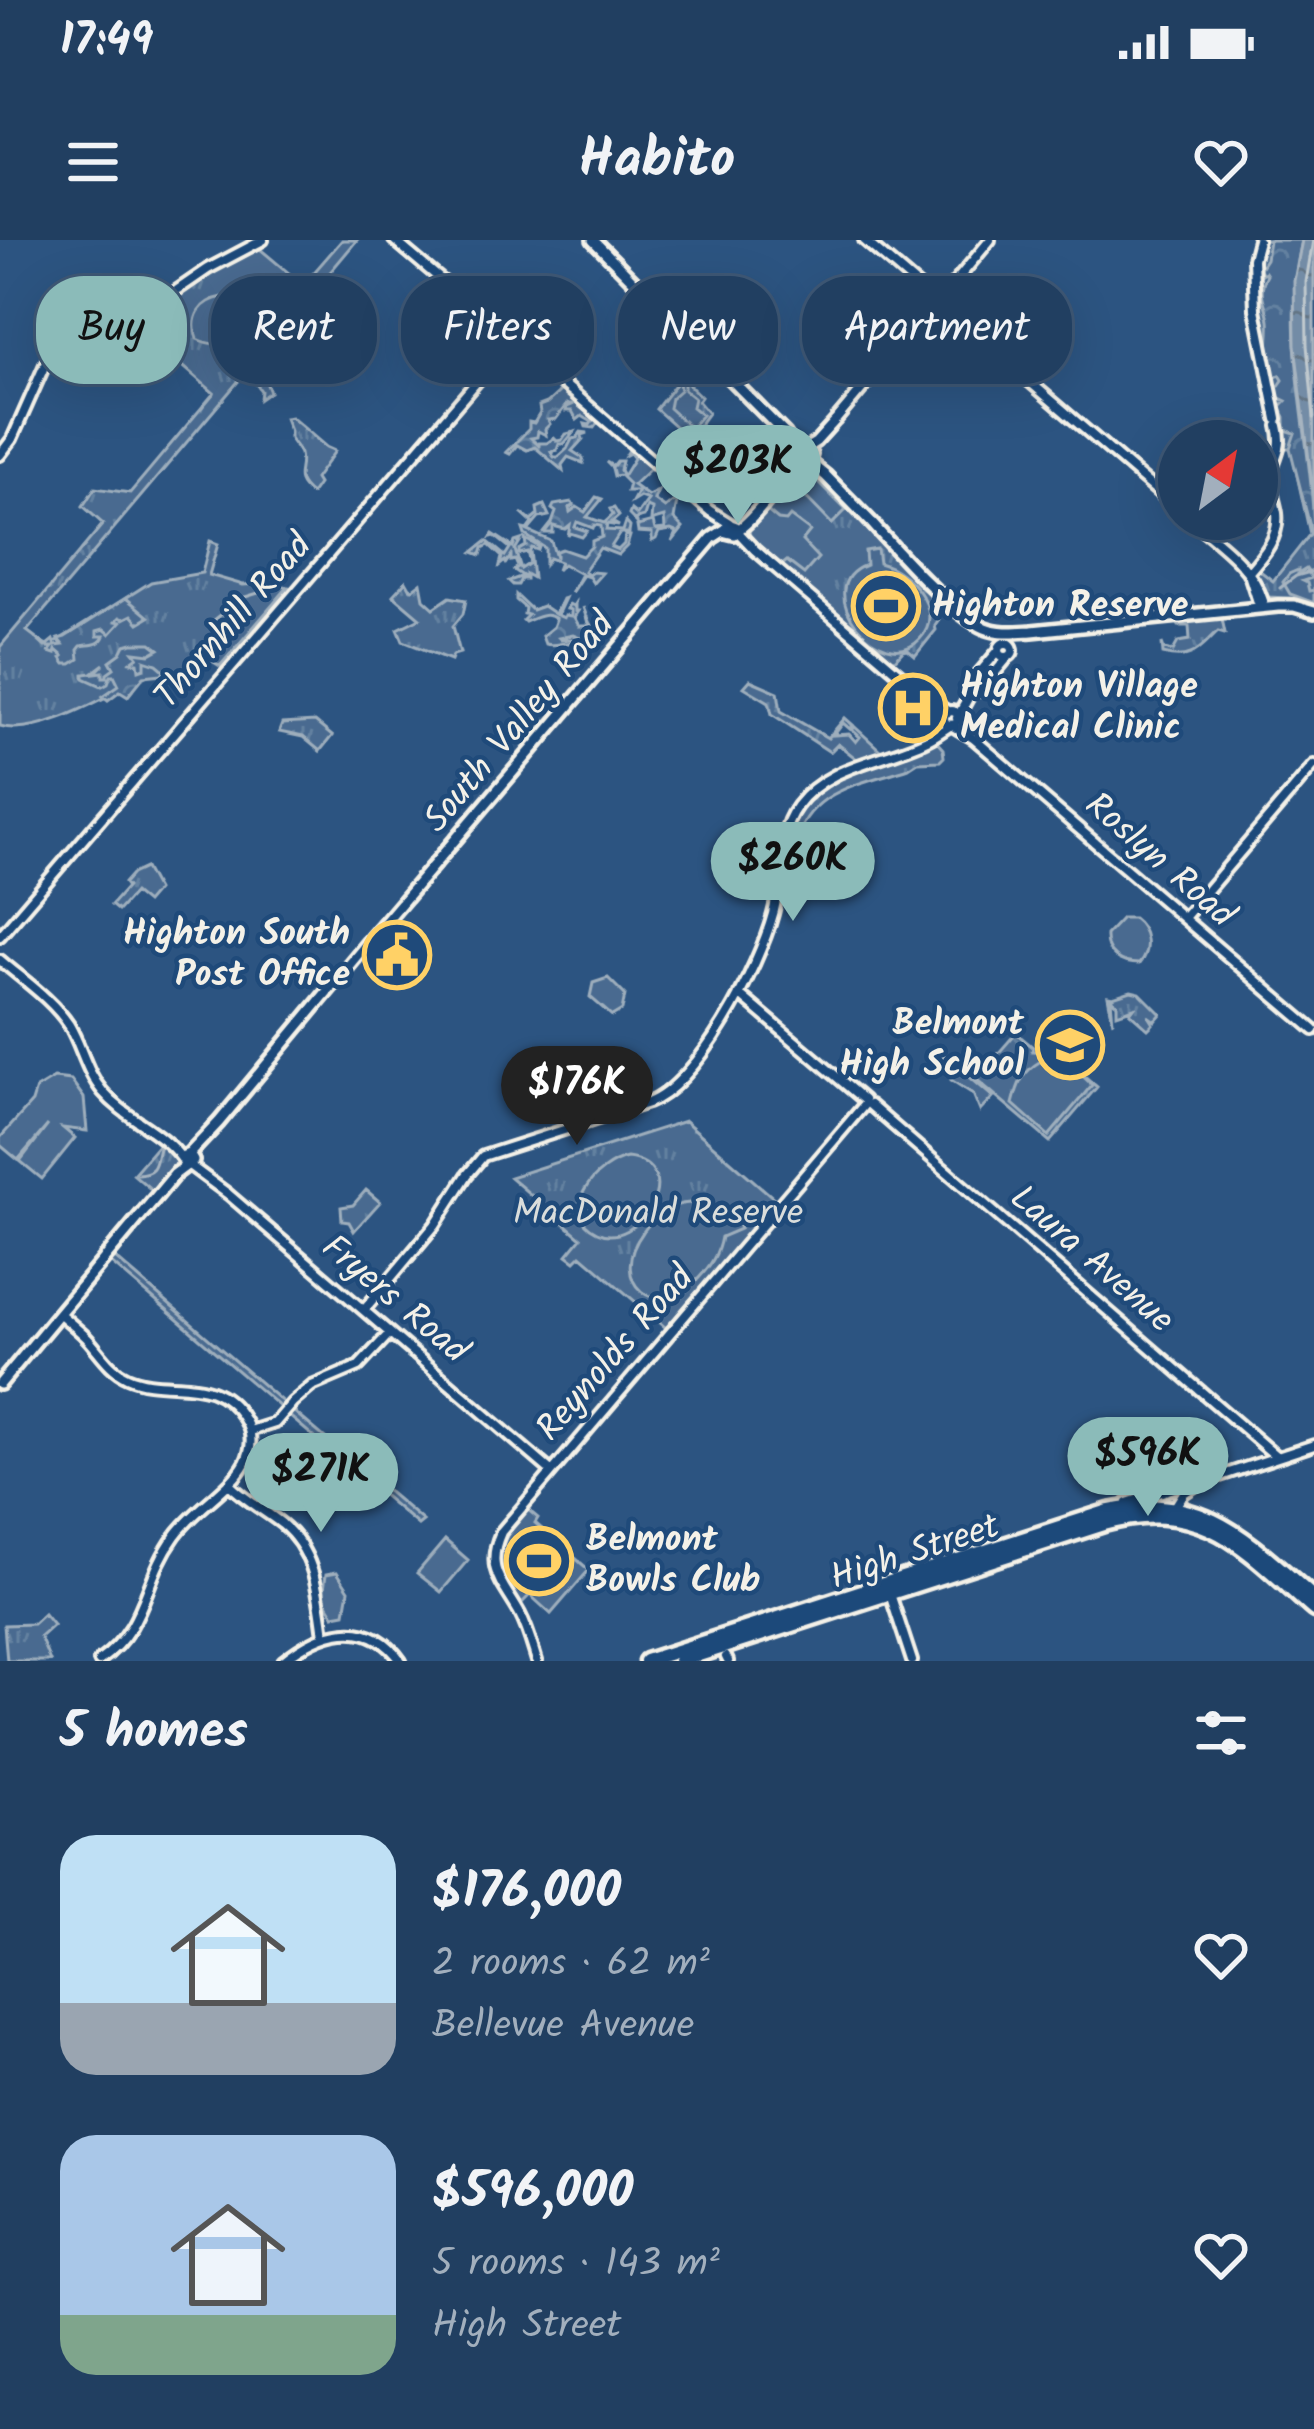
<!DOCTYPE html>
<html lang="en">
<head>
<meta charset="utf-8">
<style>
  body { margin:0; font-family:Kalam,sans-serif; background:#294667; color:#f1f3f6; height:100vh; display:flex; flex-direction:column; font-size:45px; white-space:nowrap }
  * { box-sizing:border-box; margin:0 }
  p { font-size:39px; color:#a2afbd }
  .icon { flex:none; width:66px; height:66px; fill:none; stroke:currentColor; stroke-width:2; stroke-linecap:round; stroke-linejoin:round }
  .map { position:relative; height:1421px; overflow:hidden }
  .details { display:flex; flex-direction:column; background:#213f61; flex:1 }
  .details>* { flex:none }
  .top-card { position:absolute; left:36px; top:36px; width:1242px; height:108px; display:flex; gap:24px }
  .needle { width:78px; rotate:32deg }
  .buttons { position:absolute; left:1158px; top:180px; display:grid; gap:24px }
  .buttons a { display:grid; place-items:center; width:120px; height:120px; border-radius:50%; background:#213f61; box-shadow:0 12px 48px #0002,0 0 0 3px #3e5876; font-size:60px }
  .price { position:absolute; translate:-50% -102px; padding:0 27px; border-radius:42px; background:#8bbbb9; color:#111; font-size:39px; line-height:78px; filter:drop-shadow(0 3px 6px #0008) }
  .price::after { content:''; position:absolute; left:50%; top:72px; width:36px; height:27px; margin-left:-18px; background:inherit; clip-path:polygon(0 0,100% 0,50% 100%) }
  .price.active { background:#222; color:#fff }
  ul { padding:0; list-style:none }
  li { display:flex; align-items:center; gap:36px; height:300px; padding:0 60px }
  li span { display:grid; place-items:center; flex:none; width:336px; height:240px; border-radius:36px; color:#555 }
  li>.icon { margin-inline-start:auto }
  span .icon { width:144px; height:144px; fill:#fffc; stroke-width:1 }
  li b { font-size:51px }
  h2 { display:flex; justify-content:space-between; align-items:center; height:144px; padding:0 60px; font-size:51px }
  .tag { padding:0 42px; border-radius:48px; background:#213f61; box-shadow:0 12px 48px #0002,0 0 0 3px #3e5876; font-size:42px; line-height:108px }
  .tag.active { background:#8bbbb9; color:#111 }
  .status { display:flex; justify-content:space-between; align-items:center; height:84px; padding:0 60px; background:#213f61; direction:ltr }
  .status svg { height:33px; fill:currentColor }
  header { display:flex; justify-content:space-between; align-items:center; height:156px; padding:0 60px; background:#213f61; font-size:54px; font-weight:600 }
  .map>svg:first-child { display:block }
  .grass { fill:url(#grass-tufts); stroke:#9eaebc; stroke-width:3 }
  .forest { fill:url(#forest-crowns); stroke:#9eaebc; stroke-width:3 }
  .pitch { fill:#496b90; stroke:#9eaebc; stroke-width:3 }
  .water { fill:url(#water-ripples); stroke:#a7b4c0; stroke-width:3 }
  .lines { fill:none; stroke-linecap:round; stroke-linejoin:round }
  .shore { stroke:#c0c9ce; stroke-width:3 }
  .stream { stroke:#a7b4c0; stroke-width:3 }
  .tertiary-casing { stroke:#f4f1e8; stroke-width:16 }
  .secondary-casing { stroke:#f4f1e8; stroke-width:18 }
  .trunk-casing { stroke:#f4f1e8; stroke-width:21 }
  .tertiary { stroke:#1f4a7a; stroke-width:8 }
  .secondary { stroke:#1f4a7a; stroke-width:9 }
  .trunk { stroke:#1f4a7a; stroke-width:12 }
  .labels { text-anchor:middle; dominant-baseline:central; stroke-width:9; stroke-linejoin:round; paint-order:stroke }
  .poi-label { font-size:36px; font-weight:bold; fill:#f4f1e8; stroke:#1f4a7a; text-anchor:start }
  .street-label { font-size:36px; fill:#f4f1e8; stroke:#1f4a7a }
  .park-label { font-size:36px; fill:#dadddb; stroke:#1f4a7a }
</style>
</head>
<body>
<div class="status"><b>17:49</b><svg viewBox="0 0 49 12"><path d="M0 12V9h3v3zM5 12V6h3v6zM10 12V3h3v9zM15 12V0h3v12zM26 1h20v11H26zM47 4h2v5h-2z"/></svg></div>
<header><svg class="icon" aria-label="menu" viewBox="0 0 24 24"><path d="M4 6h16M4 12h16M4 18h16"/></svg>Habito<svg class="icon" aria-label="heart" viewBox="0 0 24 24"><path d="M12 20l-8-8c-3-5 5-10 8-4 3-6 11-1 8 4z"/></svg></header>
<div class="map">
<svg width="1314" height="1421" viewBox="0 0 1314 1421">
  <defs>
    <pattern id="grass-tufts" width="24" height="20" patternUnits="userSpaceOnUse" patternTransform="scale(3)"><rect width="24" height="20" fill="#496b90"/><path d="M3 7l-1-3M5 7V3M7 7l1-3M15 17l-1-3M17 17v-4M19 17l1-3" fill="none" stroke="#6481a0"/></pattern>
    <pattern id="forest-crowns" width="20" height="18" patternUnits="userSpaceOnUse" patternTransform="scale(3)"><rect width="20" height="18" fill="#496b90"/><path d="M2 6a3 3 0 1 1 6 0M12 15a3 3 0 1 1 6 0" fill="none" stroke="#6481a0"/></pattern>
    <pattern id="water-ripples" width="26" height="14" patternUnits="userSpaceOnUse" patternTransform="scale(3)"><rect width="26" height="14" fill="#738ca6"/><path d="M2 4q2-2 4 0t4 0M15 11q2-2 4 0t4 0" fill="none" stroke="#647484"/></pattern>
  </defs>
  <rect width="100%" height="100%" fill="#2c5481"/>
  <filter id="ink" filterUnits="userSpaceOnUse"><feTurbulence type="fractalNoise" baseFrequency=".00833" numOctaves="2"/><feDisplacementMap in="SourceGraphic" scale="24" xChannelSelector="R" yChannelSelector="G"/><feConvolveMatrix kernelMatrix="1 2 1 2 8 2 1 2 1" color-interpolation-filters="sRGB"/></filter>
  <g filter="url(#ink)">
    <!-- grass -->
    <path class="grass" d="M342 0H357L259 117C264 129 264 140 270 152L260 159 261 151 247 131 27 391 48 407 151 342 202 333 210 301 218 304 209 335 243 345 271 343 288 347 220 426 204 416 182 440 172 435 151 434C113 452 41 498 0 486V407L103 284 83 266 95 248 130 253 214 153 134 84 210 34 259 8 303 45Z
      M1258 0H1302C1285 85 1300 176 1314 261 1314 293 1314 331 1314 364L1290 358 1267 357 1253 330H1259L1273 341 1310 294 1291 208H1286L1287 203 1282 200 1274 184 1276 179C1264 120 1251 60 1258 0Z
      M681 137 701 157 698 161 708 173 695 191 688 188 686 196 656 169Z
      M291 177 326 207 335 211 315 239 318 244 311 254C290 238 304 232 300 214 299 210 292 202 290 199V191L285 178Z
      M807 229 946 368 938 377 939 380 935 386 936 390 915 416 908 410 903 411 893 422 750 298 749 289C766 269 784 240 807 229Z
      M406 341 410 348 413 349 421 343 424 359 434 368 450 357 466 360 463 374 453 386 460 413 453 415 451 420 403 401 398 389 420 378 393 355Z
      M1221 374 1225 393 1218 391C1199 409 1192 422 1163 414L1162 403 1164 409 1173 411 1178 402 1190 400 1189 386H1179L1176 379Z
      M750 440 778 452 781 471 828 498 845 478 853 485 850 489 843 483 834 495 849 494 856 502 860 497 852 490 855 487 881 511 858 520 838 504 830 512 772 474 769 462 744 447Z
      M315 482 332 496 320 511 303 497 279 492 282 484Z
      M935 500 943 509 944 517 940 521 918 522 909 528C868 542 813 548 798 596L792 592 797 573 824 544Z
      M145 628 157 650 146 663 134 653 118 671 111 665 127 647 124 643 132 634Z
      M1131 751 1140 753 1161 774 1155 781 1148 776 1153 784 1148 789 1130 773 1134 768 1117 774V764L1111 759 1113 782 1108 756 1113 757Z
      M1016 793 1033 807 1032 811 1042 812 1044 817 1064 812 1066 820 1097 847 1050 902 976 839Z
      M944 815 993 857 980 871 973 854 951 840V837L934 826Z
      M685 881 776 960 666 1088 581 1015 575 1021 567 1015 581 998 510 937Z
      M159 904 175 917 177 924 154 952 133 934Z
      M366 950 380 962 354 991 349 982 342 981 341 967 353 965Z
      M114 1017 285 1164 281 1168 110 1022Z
      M292 1170 423 1281 418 1285 288 1175Z
      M44 1374 53 1385 40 1397 50 1421H7L4 1385 33 1384Z"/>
    <!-- forest -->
    <path class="forest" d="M1269 0H1302C1279 100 1314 201 1314 302L1290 208 1295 193 1285 190V177L1280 167 1286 161 1278 157 1276 150 1283 140 1280 135 1276 137C1262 117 1271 101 1269 81 1267 62 1256 54 1267 35L1265 32 1262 34 1260 28 1266 19Z
      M557 147 598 182 594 188 586 187 585 184 590 185 592 182 582 176 577 180 572 171H566L567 167 574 164H567L556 179 548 180 550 184 545 189 546 195 538 191 537 197 531 198 539 206V203H547L554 198 557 201 562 200 566 194 574 192 564 204H559L557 210 551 212 554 217H558L567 209 572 199 577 198 581 192 588 193 582 195 583 199 572 211 583 218V223L568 217 562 225 563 231 535 207 527 210 517 205 510 214 506 212 529 189V182L534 183 540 173 539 166 547 163 559 152Z
      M629 210 651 228 633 245 648 256 658 251 654 260 665 268 674 261 677 262 674 279 683 288 672 302 676 292 671 290 659 292 656 299 652 301V293L638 292 637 286 653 282 655 290 665 289 664 277 651 281 652 269 647 267 644 277 636 279 637 283 629 275 631 270 637 275 648 260 640 257 632 262 638 251H627L629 244 620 235 614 236 612 228 606 222 613 226 617 221H622L620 230 623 236 634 218 630 213 626 215Z
      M596 257 602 259 587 277 604 283 613 275 610 269 614 268 619 276 612 282 619 286 607 284 606 290 623 291 626 282 630 287 629 293H620L611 307 618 310 624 304 625 295 630 296 627 306 618 315 600 308 584 331 588 335 592 332 602 333 593 343 589 337 583 335 571 353 581 334 563 324 557 330 560 322 549 318 545 324V308L525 295 523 289 527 290 532 283 521 273 531 281 538 275 537 268 544 265 549 276 539 278 528 291 551 301 556 318V311L562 309 582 316 592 306V301L602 297 601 286 594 285 593 288 577 282 575 287 587 291 582 297 570 293 568 296 570 285 565 289 553 286V293H544L552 283 556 272 552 269 554 265 571 262 574 265 569 268 570 272 577 267 585 272Z
      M493 294 513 307 515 302 521 300 515 310 521 329 530 323 527 312 519 314V310L526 306 525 299 539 307 538 310 532 308 530 311 533 338 526 334V339H521L518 345H513L509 341 523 336 514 330 518 327 515 320 511 321V316L506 323 505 321 500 325 502 317 489 305 483 308 481 315 473 312 487 301 505 316 510 308 495 296 491 297Z
      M1306 329 1312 338 1303 341 1307 343 1309 351 1314 350V363L1290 354 1283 342 1289 334 1298 330V334Z
      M516 355 532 370 543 366 555 374 562 359 565 358 557 375 564 378 565 375 571 376V370L567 369 569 364 573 366 575 363V371H578L574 377 579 386H589L583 367 590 384 602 393 587 401 573 395 559 398 561 400 571 399 573 403C563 401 556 407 545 404L542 396 553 387 556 379C545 371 536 378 525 382L523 380 528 375 524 374 525 368 516 360Z
      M126 358 149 377 139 383 132 375 124 379 120 377 116 381 121 382 110 394 104 389 97 391V396H104C100 406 91 404 81 406L78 410 79 419 71 424H65L61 418 63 416 56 410 55 414 49 412 53 407H45L35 398 47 405 53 400 55 406 63 405 58 399 65 397Z
      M133 403H151L159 409 150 414 134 412 138 417 131 422 138 423 139 430 145 428V420L157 424 164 430 162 434 144 436 128 456 120 451 108 460 103 456 119 445 114 435H111L108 443 102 446 84 438V434L92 433 104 424 95 433 103 432V437H107V433L114 428 110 421 121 413 125 405Z"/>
    <!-- pitch -->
    <path class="pitch" d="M223 57 241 63C249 93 225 113 197 99 190 77 200 61 223 57Z
      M679 142H684V150L694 158 692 167 702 175 691 188 669 168 671 158 680 150Z
      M806 230 846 270 832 284 792 243Z
      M766 270 778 280 786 281 790 276 810 291 802 301 818 318 804 334 787 321 782 325 750 298 749 289Z
      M877 309 879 323C907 330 947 370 920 399 882 440 806 347 866 325L865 311Z
      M1122 678H1133C1148 689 1151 710 1139 724 1120 724 1105 715 1106 695Z
      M608 738 625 755 622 770 612 776 590 757 593 743Z
      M1041 821 1069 823 1092 845 1049 896 1013 864C1018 844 1022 832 1041 821Z
      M54 838 71 840 84 858 87 891 63 888 75 898 42 939 20 921 48 885 18 920 0 905V898L32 862 36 849Z
      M627 918C691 926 638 1012 597 992 555 971 597 924 627 918Z
      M690 963 706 967 717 979 733 973 740 989 721 997C718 1014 711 1025 699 1038 657 1085 606 1042 643 992 654 976 670 964 690 963Z
      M527 1269 538 1278 535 1283 589 1330 551 1374 530 1355 521 1364C491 1321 493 1309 527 1269Z
      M445 1300 468 1320 441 1352 417 1333Z
      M337 1332 349 1350 345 1373 334 1375 323 1357 326 1334Z"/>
    <!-- water -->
    <path class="water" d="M1302 0H1314V262L1295 105 1294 41Z"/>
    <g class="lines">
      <!-- shore -->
      <path class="shore" d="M1313 0 1306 42 1307 105 1314 178"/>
      <!-- stream -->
      <path class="stream" d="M1280 348 1296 336 1314 331
        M208 385 242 358 268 350
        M137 934C158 933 155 922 159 908"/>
      <defs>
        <path id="tertiary" d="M394 0 510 98
          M864 0 926 53 936 58
          M1258 0 1253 19 1255 69 1277 179
          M938 58 947 52 990 0
          M940 68 952 75 1179 270
          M119 82 123 86 119 90 115 86Z
          M122 88 208 29 263 0
          M515 102 710 271 729 283
          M805 209 816 202 835 181 933 65
          M0 215 12 199 55 102C76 92 99 101 120 89
          M1190 279C1218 303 1252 325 1263 361
          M737 291 755 310 931 461 949 472
          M1248 333C1263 316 1280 297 1277 273 1275 260 1269 247 1271 234 1275 213 1284 209 1278 186
          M1250 337 1258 362
          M999 410a7 7 0 1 1 14 0a7 7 0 1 1-14 0Z
          M972 451H980L1008 417
          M944 478a7 7 0 1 1 14 0a7 7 0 1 1-14 0Z
          M957 478 972 451 969 445 999 410
          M951 485 973 498 1314 790
          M1184 678 1314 525
          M0 696 510 103
          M0 720C23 740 52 759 69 785 82 807 86 832 103 852 126 879 161 890 182 919
          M739 754 864 860
          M870 865 1277 1217
          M189 925 228 954 551 1231
          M364 1070 435 985 467 935 483 916 648 863C699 844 759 726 773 674 783 639 774 597 797 566 828 524 883 522 927 500 936 496 943 490 951 485
          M60 1074C69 1082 79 1090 87 1098 100 1112 109 1129 127 1137 167 1155 214 1129 244 1179 253 1193 252 1209 245 1223 231 1249 194 1269 175 1296 142 1341 149 1385 99 1421
          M250 1191 275 1183 293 1162 312 1146 359 1126 390 1093
          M229 1244C245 1260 264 1270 282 1284 316 1312 318 1354 324 1395
          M1127 1263 1193 1242
          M1175 1267 1184 1253 1199 1243 1314 1205
          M890 1354 912 1421
          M726 1417 728 1421
          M283 1421C320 1391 368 1374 401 1421
          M537 1421C532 1405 528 1389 520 1374 503 1343 484 1330 501 1292L864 865"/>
        <path id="secondary" d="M593 0 785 194 800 218 806 220 811 215
          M806 220 826 236 871 282
          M868 279C893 307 954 376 985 388 1000 394 1016 392 1032 391L1278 366H1294L1314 372
          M728 284 736 287 734 294 726 292Z
          M737 291C763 272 778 240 805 220
          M189 914 219 882 369 701 712 298 726 289
          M189 914 193 921 185 925 182 917Z
          M0 1144 175 934 187 925"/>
        <path id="trunk" d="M646 1421 1109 1271C1203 1250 1249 1302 1314 1358
          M680 1421 1104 1284C1203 1256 1246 1310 1314 1370"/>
      </defs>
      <!-- tertiary casing -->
      <use href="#tertiary" class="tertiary-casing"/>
      <!-- secondary casing -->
      <use href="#secondary" class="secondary-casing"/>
      <!-- trunk casing -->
      <use href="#trunk" class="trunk-casing"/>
      <!-- tertiary -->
      <use href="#tertiary" class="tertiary"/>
      <!-- secondary -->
      <use href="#secondary" class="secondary"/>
      <!-- trunk -->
      <use href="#trunk" class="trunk"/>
    </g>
  </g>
  <!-- icons -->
  <defs>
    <symbol id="stadium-ring" viewBox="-11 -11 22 22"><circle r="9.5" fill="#1f4a7a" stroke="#ffd166" stroke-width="1.5"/><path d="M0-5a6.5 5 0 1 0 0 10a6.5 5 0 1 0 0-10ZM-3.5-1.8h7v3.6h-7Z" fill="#ffd166"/></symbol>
    <symbol id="hospital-ring" viewBox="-11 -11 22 22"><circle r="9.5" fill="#1f4a7a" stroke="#ffd166" stroke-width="1.5"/><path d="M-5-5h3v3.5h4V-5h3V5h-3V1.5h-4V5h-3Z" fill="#ffd166"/></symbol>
    <symbol id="civic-ring" viewBox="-11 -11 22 22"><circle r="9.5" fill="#1f4a7a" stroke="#ffd166" stroke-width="1.5"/><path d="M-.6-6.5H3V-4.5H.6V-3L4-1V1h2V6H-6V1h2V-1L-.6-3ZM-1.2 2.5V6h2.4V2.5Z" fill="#ffd166"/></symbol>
    <symbol id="school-ring" viewBox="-11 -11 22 22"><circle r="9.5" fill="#1f4a7a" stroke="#ffd166" stroke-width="1.5"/><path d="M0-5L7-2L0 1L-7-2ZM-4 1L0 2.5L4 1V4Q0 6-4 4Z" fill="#ffd166"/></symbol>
  </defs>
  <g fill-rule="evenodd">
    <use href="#stadium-ring" x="848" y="328" width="76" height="76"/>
    <use href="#hospital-ring" x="875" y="430" width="76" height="76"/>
    <use href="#civic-ring" x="359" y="677" width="76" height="76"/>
    <use href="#school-ring" x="1032" y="767" width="76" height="76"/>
    <use href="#stadium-ring" x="501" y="1283" width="76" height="76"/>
  </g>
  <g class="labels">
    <!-- poi labels -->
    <g class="poi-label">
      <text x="932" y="366">Highton Reserve</text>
      <text x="960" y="447">Highton Village<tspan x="960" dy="41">Medical Clinic</tspan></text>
      <text x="350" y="694" text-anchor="end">Highton South<tspan x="350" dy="41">Post Office</tspan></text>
      <text x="1024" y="784" text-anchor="end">Belmont<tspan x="1024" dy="41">High School</tspan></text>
      <text x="586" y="1300">Belmont<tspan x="586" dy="41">Bowls Club</tspan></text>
    </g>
    <!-- street labels -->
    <g class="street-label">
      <text transform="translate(234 382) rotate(-49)">Thornhill Road</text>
      <text transform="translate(520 483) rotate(-50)">South Valley Road</text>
      <text transform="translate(1159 621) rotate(41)">Roslyn Road</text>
      <text transform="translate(1091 1020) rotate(41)">Laura Avenue</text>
      <text transform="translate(394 1060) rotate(40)">Fryers Road</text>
      <text transform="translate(616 1114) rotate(-49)">Reynolds Road</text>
      <text transform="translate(915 1313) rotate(-18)">High Street</text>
    </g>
    <!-- park labels -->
    <g class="park-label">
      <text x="658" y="974">MacDonald Reserve</text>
    </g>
  </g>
</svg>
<div class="buttons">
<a><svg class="needle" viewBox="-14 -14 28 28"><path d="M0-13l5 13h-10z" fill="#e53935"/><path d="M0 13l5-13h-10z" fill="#a2afbd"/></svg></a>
</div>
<b class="price" style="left:738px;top:287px">$203K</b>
<b class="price" style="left:793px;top:684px">$260K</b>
<b class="price active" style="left:577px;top:908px">$176K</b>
<b class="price" style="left:1148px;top:1279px">$596K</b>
<b class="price" style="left:321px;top:1295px">$271K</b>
<div class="top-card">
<a class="tag active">Buy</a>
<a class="tag">Rent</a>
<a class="tag">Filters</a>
<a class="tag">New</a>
<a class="tag">Apartment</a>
</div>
</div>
<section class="details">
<h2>5 homes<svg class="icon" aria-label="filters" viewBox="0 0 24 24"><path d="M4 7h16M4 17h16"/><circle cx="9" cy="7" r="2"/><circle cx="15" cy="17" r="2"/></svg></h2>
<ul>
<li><span style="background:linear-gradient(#bfe0f5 70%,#9aa5b1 0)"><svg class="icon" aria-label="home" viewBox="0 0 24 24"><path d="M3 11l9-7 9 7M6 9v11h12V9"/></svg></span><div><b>$176,000</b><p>2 rooms · 62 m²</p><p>Bellevue Avenue</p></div><svg class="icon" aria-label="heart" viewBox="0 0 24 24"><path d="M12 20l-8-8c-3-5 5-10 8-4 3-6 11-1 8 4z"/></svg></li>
<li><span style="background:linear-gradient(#a9c7e8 75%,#7fa58c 0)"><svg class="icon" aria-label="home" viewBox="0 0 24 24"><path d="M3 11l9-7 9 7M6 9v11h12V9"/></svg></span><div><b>$596,000</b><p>5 rooms · 143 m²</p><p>High Street</p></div><svg class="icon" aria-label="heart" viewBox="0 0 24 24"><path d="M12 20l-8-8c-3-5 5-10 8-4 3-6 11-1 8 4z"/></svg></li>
</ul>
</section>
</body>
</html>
